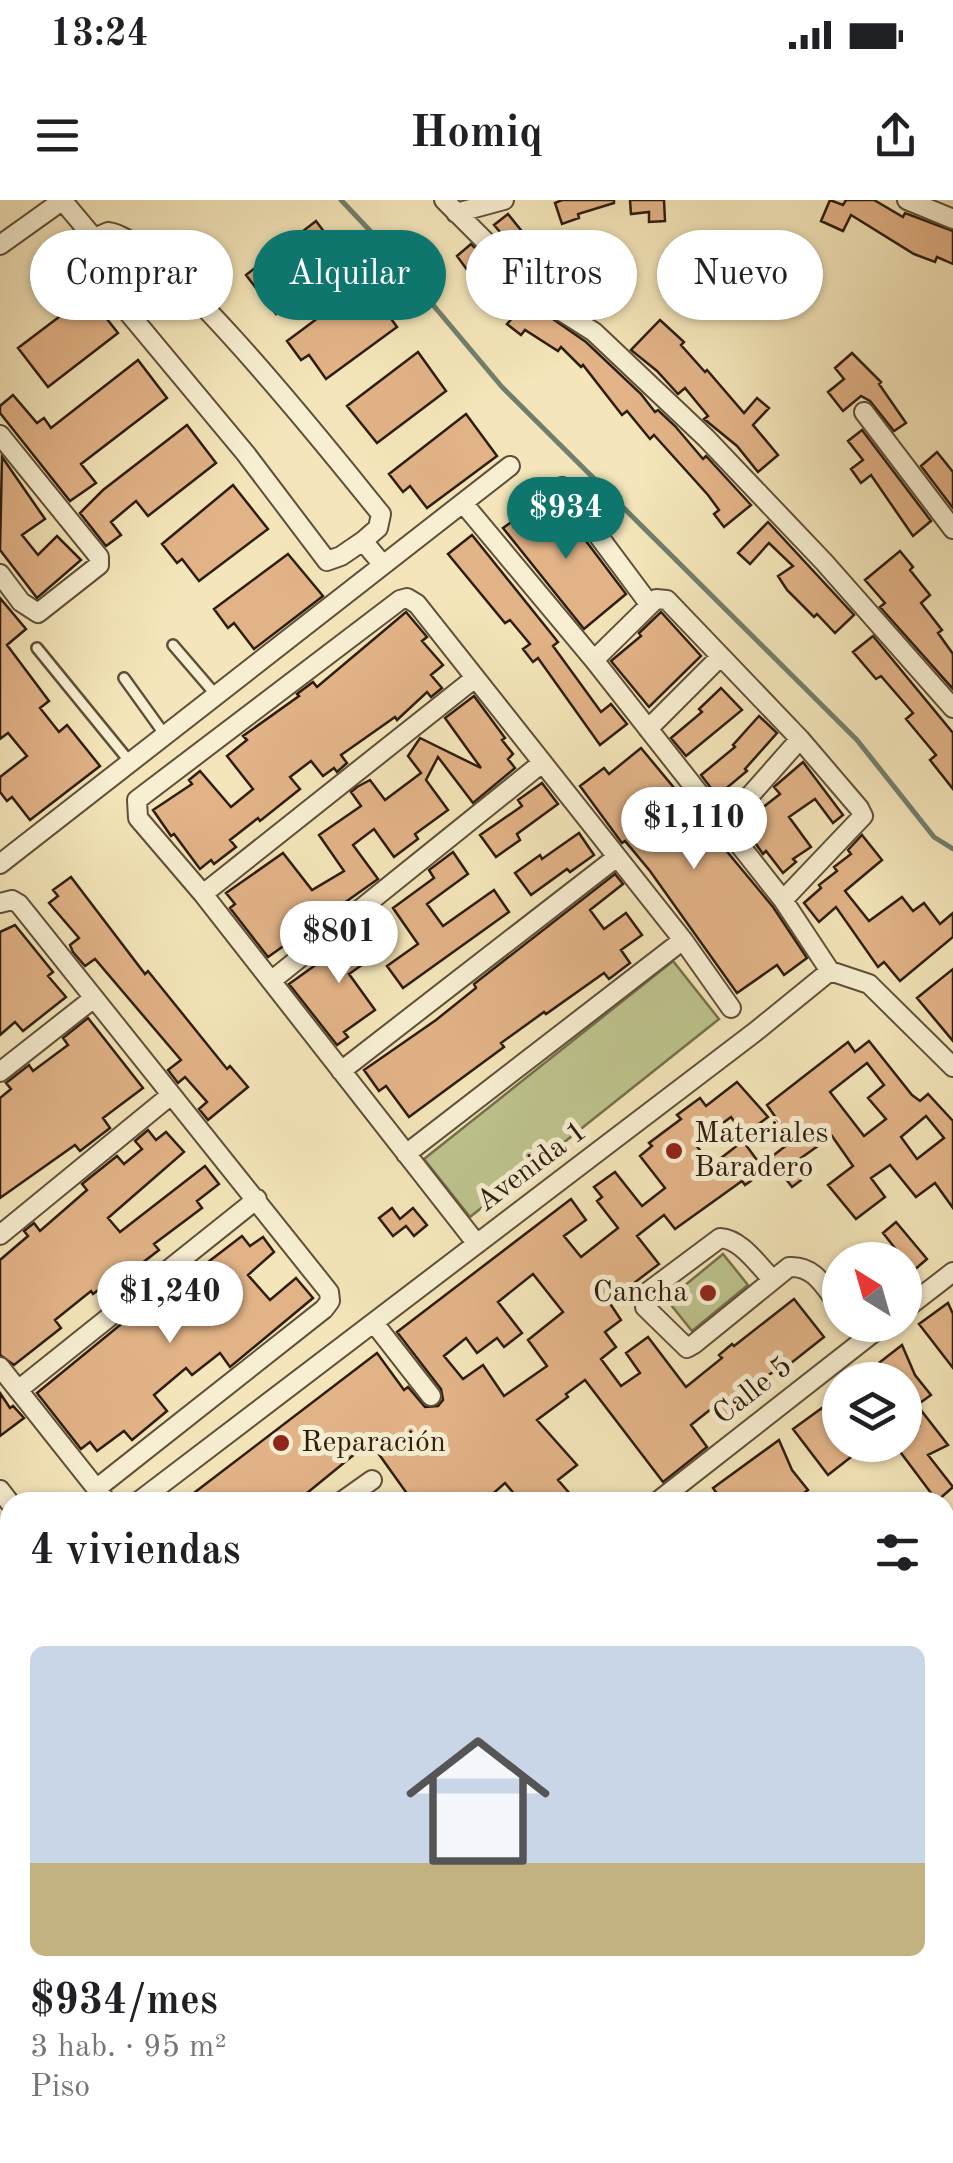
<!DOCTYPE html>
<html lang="es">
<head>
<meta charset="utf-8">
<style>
  body { margin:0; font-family:"Old Standard TT",serif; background:#f6f6f6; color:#202124; height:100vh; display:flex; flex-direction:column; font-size:38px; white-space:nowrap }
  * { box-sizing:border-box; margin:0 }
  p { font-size:32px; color:#757577 }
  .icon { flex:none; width:55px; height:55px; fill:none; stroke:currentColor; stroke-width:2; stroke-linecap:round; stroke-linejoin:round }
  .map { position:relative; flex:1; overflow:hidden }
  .drawer { position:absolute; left:0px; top:1292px; width:955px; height:672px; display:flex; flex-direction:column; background:#fff; border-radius:30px 30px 0 0; box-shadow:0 2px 8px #0004 }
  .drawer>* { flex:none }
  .hud { position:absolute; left:30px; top:30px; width:895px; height:90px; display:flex; gap:20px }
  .needle { width:65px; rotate:323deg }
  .fabs { position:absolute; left:822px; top:1042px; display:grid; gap:20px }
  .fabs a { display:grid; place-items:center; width:100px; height:100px; border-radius:50%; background:#fff; box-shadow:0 2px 8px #0004; font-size:50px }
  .price { position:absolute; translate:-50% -85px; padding:0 22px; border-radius:35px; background:#fff; color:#222; font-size:32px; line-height:65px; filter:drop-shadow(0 2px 5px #0008) }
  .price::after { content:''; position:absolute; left:50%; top:60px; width:30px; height:22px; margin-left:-15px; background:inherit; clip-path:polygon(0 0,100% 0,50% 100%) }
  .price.current { background:#0f766e; color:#fff }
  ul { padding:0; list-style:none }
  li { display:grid; align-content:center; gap:20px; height:530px; padding:0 30px }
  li+li { border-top:2px solid #e0e0e0 }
  li span { display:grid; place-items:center; height:310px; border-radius:15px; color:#555 }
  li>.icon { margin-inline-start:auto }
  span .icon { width:180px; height:180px; fill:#fffc; stroke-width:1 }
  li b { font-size:42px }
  h2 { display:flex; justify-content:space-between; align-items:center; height:120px; padding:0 30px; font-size:42px }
  .chip { padding:0 35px; border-radius:45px; background:#fff; box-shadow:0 2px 8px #0004; font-size:35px; line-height:90px }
  .chip.current { background:#0f766e; color:#fff }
  .status { display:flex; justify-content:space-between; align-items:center; height:70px; padding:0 50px; background:#fff; direction:ltr }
  .status svg { height:28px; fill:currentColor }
  header { display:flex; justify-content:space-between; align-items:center; height:130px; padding:0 30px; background:#fff; font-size:45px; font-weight:600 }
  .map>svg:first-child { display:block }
  .grass { fill:#bec48e; stroke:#76704e; stroke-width:2.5 }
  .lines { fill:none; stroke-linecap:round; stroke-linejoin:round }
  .stream { stroke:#707f6d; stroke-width:5 }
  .building { fill:#e2b387; stroke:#2d1d0e; stroke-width:2.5; fill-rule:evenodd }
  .service-casing { stroke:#5f4f39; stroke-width:14 }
  .minor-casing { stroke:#5f4f39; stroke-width:22 }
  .service { stroke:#f8efd2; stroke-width:9 }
  .minor { stroke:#f8efd2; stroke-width:18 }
  .poi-dot { fill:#8f2418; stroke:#f8efd2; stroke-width:4 }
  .labels { text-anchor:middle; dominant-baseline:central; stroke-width:10; stroke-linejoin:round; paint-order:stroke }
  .poi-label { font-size:30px; fill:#2d1d0e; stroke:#f8efd2; text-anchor:start }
  .street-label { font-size:30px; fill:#2d1d0e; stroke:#f8efd2 }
</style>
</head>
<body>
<div class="status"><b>13:24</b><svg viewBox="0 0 49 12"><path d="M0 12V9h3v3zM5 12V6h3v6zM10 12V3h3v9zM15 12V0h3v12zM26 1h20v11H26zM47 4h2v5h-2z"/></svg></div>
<header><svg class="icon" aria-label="menu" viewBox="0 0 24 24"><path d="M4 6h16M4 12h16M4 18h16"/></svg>Homiq<svg class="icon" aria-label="share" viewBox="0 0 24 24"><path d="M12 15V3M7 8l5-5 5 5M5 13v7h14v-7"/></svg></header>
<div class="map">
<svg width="953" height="1963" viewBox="0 0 953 1963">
  <rect width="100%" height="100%" fill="#f4e6ba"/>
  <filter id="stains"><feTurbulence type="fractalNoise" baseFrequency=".002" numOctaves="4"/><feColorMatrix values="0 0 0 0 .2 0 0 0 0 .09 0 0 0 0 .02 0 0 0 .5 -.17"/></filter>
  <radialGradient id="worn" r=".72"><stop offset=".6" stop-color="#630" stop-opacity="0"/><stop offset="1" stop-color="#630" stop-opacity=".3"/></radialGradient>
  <!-- grass -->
  <path class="grass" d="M673 761 719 819 470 1017 424 959Z
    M723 1054 748 1085 692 1131 667 1100Z"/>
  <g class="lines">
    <!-- stream -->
    <path class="stream" d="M341 0 375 36 502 187 857 540 934 637 953 649
      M945 1895 953 1889
      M860 1963 870 1955"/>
  </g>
  <!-- building -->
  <path class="building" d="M562 0H614V3L578 14 579 18 562 24 555 3Z
    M630 0H664L665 21 649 22V12L631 14Z
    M830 0 843 5 846 0H874L903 17 905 13 953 31V64L937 57 935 62 914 54 851 15 843 31 821 21Z
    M508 14 533 45 548 35 556 46 533 66 512 35 507 40 494 25Z
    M316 21 345 60 276 114 246 75Z
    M471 44 511 85 499 95 488 83 481 89 457 56Z
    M597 64 613 79 626 67 631 84 596 117 565 99Z
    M365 83 397 127 326 179 309 155 301 160 287 141Z
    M88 95 118 133 48 187 18 148Z
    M527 101 586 142 641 194 655 212 658 210 675 226 703 259 706 256 751 305 724 327 714 314 719 310 708 295 654 235 650 239 627 211 622 215 583 165 581 167 561 147 558 151 525 130 521 135 507 124Z
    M660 120 684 142 681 145 705 172 707 170 744 213 757 198 769 208 753 225 778 255 758 272 737 246 704 219 708 216 685 188 678 194 657 171 631 150Z
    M418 152 446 191 377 243 347 206Z
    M852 153 881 182 879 184 906 223 894 231 870 201 861 196 843 211 828 192 844 179 835 168Z
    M138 160 167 198 81 264 96 283 70 301 0 213V206L13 195 37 223 44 218 51 228Z
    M466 214 497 256 427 308 410 286 403 292 389 274Z
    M187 225 216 263 148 316 136 301 111 322 121 335 106 346 80 313 103 290Z
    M862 230 931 321 913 336 871 275 861 283 851 269 863 260 848 241Z
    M937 252 953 272V308L921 266Z
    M2 257 45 319 22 335 38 355 57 336 81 360 37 398 0 350Z
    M233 285 268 329 199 381 182 359 177 363 162 344Z
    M552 296 626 394 584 429 503 328 524 313 526 316Z
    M768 322 854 415 835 433 817 414 814 417 787 390 778 376 793 366 769 343 750 364 738 353Z
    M472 335 558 442 553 446 601 512 611 504 627 524 600 545 538 458 533 462 523 449 530 444 510 420 505 423 448 354Z
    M900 351 913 367 910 370 930 395 921 403 942 430 938 433 953 454V489L880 407 885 403 865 380Z
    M288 354 323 396 254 449 234 423 228 428 214 409Z
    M0 398 26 429 7 445 49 501 40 508 59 532 67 525 100 566 30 620 12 597 7 601 0 592V577L27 556 8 533 0 539Z
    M406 412 427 437 422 441 443 465 431 475 442 488 431 497 427 492 397 520 395 517 341 555 347 563 337 572 334 568 323 576 311 561 290 577 300 589 260 621 258 618 230 640 236 647 214 664 211 660 200 669 174 634 171 636 153 610 192 584 189 580 200 571 231 607 253 589 227 556 247 540 243 536 299 496 297 494 313 482 317 487Z
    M661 412 701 456 649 507 611 461 641 436 639 433Z
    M873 436 953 533V589L930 560 936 555 906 519 913 513 881 476 876 479 853 452Z
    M721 488 742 510 686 556 671 538 702 512 699 509Z
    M474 496 505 538 502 540 513 554 508 559 515 568 473 603 438 557 426 580 448 610 415 634 418 639 394 657 374 629 353 645 378 679 268 757 230 708 235 704 226 693 283 653 312 690 344 671 319 635 361 606 351 592 357 587 370 580 385 600 421 573 408 556 420 538 481 568 445 518Z
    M759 516 777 533 745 569 747 571 717 596 701 575 735 547 733 545Z
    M641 548 773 707 807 758 784 775 777 765 737 793 650 671 625 641 622 643 580 586 604 568 609 574Z
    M803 562 843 615 833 623 815 599 789 617 811 647 793 659 796 662 783 673 766 651 763 654 742 624 780 594 774 587Z
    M542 583 558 604 517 634 520 640 496 657 480 635 522 606 518 600Z
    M579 633 594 655 570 672 567 669 531 695 515 673 540 655 542 659Z
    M862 635 882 660 845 691 869 721 902 697 913 711 924 703 940 724 953 713V737L900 781 884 762 878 767 836 707 819 722 804 703 821 688 819 685 837 671 834 667 851 654 848 650Z
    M453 652 468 674 427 704 443 726 494 690 509 712 403 788 387 766 418 744 393 708 434 678 429 670Z
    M615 674 623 684 590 710 604 729 626 713 642 735 621 750 630 763 609 779 604 773 546 814 544 812 501 843 504 847 409 917 386 886 379 891 364 870 436 820 476 788 474 784Z
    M71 677 145 774 148 771 227 869 230 866 248 887 208 920 199 909 207 902 185 877 178 883 168 870 181 860 95 759 85 766 73 752 70 745 79 738 49 703 58 696 53 690Z
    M15 725 53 772 48 776 66 797 23 831 15 822 0 835V732Z
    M370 726 386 748 349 774 375 810 344 832 348 837 337 845 289 784Z
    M953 769V841L917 798Z
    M88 818 143 888 103 918 110 928 80 951 75 945 0 998V898L11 889 6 883 29 865 33 871 68 845 63 838Z
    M869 841 912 895 920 901 928 894 953 921V1008L935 983 916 997 890 965 871 978 885 997 856 1019 828 985 853 966 832 936 801 958 812 972 792 987 770 958 792 941 767 905 848 842 855 852ZM867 863 884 885 868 898 886 919 864 936 830 892ZM926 916 944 938 917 959 901 937Z
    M737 882 768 917 744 935 731 917 695 944 712 965 743 941 765 971 745 985 742 981 675 1029 664 1015 637 1036 659 1064 609 1102 621 1120 605 1132 616 1147 601 1159 621 1186 640 1173 626 1153 648 1137 686 1187 722 1158 719 1155 732 1144 734 1146 794 1099 824 1137 781 1171 779 1168 754 1185 756 1188 737 1203 739 1206 726 1217 716 1205 691 1225 707 1247 663 1282 585 1180 566 1194 568 1197 537 1220 577 1265 558 1280 577 1302H521L505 1283 488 1298 491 1302H413L373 1246 370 1248 367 1244 296 1302H182L377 1153 404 1190 408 1187 425 1207 438 1206 443 1200 441 1189 397 1132 571 999 586 1020 564 1036 581 1057 618 1028 597 1001 602 997 594 987 615 972 642 1006 665 988 640 956 652 946 649 943 681 919 677 915 700 898 706 906ZM533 1074 563 1112 528 1140 547 1166 504 1196 483 1165 463 1179 444 1156 466 1138 477 1153 497 1138 504 1147 522 1133 498 1102Z
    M148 930 156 940 166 932 184 952 108 1018 120 1032 205 966 219 984 197 1001 202 1008 154 1044 159 1050 120 1080 117 1076 93 1094 91 1091 55 1120 61 1128 14 1165 0 1155V1060L28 1036 24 1031 34 1023 40 1031 87 990 82 984 117 956 124 964 142 949 135 941Z
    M392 1008 400 1019 413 1008 427 1025 414 1036 406 1026 393 1036 379 1018Z
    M896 1022 927 1059 913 1071 883 1033Z
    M242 1036 250 1046 263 1037 274 1052 248 1075 270 1100 296 1078 313 1098 230 1167 220 1153 192 1175 186 1168 154 1195 167 1211 132 1240 124 1231 97 1251 90 1242 81 1249 37 1193 153 1098 156 1102Z
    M948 1103 953 1114V1168L919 1124Z
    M902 1145 915 1175 931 1195 917 1205 948 1245 928 1255 953 1287 937 1301 895 1245H905V1236L919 1226 908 1212 905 1215V1180H857Z
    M0 1193 10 1208 13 1206 24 1218 0 1236Z
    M822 1208 835 1237 851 1257 828 1275 793 1229Z
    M779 1240 792 1270 808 1290 791 1302H723L713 1288Z"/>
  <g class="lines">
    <defs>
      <path id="service" d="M173 445 216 495
        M37 448 130 562
        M124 478 165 535
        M413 1955 419 1963"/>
      <path id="minor" d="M62 0 94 38
        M444 0 545 101 594 132 706 238 824 362 953 508
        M907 0 953 19
        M456 13 504 0
        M0 45 63 0
        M864 212 953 329
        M0 235 99 357V365L38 413 21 402 0 374
        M562 287 650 405
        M463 303 594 460 783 700 830 771
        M363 341 341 356 327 361 246 254 92 69 89 52 94 38 108 32C161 36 340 264 381 314L378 328 363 341 383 365
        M594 460 656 399 667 400 800 539 859 608 863 616 783 700
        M648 529 720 457
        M724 625 800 539
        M0 664 510 266
        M203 694 475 478
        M0 703 12 700 19 704 329 1092 330 1101 324 1109 96 1289
        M271 781 542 563
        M341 871 617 657
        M0 872 94 798
        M406 954 683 740
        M0 1035 171 895
        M477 1044 203 694 138 618 137 600 400 400 407 398 417 404 683 740 731 808
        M773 1080C758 1065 741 1039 720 1038L645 1094V1107L687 1148 694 1144 789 1067C815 1065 825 1088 840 1107
        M905 1109 953 1072
        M374 1123 431 1196
        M0 1167 107 1302
        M18 1190 257 999
        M0 1290 10 1303
        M138 1302 755 832 830 771 869 784 953 867
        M341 1302 372 1280
        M657 1302 883 1125
        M0 1409 10 1401
        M0 1575 10 1587
        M945 1631 953 1625
        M0 1671 10 1663
        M0 1754 10 1766
        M945 1876 953 1870
        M0 1934 10 1947
        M524 1963 535 1955
        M586 1963 596 1955
        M832 1963 843 1955"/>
    </defs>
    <!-- service casing -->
    <use href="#service" class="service-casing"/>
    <!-- minor casing -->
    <use href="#minor" class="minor-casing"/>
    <!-- service -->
    <use href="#service" class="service"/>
    <!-- minor -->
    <use href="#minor" class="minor"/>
  </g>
  <!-- markers -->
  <g class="poi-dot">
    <circle cx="674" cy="951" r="10"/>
    <circle cx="708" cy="1093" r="10"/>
    <circle cx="281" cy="1243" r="10"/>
  </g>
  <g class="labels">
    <!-- poi labels -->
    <g class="poi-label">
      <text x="694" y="934">Materiales<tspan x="694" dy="34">Baradero</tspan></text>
      <text x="688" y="1093" text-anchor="end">Cancha</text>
      <text x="301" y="1243">Reparación</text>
    </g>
    <!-- street labels -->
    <g class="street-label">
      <text transform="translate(532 967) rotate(-37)">Avenida 1</text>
      <text transform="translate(753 1191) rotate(-38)">Calle 5</text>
    </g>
  </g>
  <rect width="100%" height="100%" filter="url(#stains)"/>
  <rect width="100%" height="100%" fill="url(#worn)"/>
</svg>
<div class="fabs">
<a><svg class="needle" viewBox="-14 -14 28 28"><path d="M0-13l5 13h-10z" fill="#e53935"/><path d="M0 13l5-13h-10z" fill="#757577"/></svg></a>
<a><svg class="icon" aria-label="layers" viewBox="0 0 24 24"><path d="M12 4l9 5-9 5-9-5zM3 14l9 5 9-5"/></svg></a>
</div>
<b class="price current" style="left:566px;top:362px">$934</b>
<b class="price" style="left:694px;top:672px">$1,110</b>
<b class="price" style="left:339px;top:786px">$801</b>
<b class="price" style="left:170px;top:1146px">$1,240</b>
<div class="hud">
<a class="chip">Comprar</a>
<a class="chip current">Alquilar</a>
<a class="chip">Filtros</a>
<a class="chip">Nuevo</a>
</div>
<section class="drawer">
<h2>4 viviendas<svg class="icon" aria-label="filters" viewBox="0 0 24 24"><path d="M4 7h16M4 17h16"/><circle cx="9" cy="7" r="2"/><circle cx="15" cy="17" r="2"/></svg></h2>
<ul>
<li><span style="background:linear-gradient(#c9d6e8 70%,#c2b280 0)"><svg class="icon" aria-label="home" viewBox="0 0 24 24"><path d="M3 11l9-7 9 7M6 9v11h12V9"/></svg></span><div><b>$934/mes</b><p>3 hab. · 95 m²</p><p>Piso</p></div></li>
</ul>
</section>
</div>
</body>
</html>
